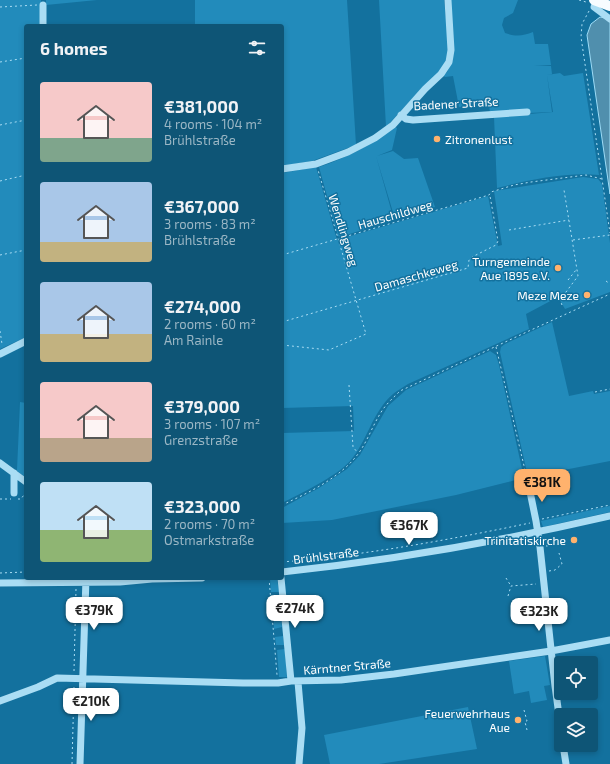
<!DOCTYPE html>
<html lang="en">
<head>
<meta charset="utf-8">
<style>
  body { margin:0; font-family:"Exo 2",sans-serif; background:#1c5e7e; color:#f1f3f6; height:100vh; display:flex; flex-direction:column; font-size:15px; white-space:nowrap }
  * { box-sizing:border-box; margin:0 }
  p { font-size:13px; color:#9bb7c5 }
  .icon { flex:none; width:22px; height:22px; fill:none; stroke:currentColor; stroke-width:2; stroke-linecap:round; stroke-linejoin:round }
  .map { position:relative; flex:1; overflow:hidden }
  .sheet { position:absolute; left:24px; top:24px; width:260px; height:556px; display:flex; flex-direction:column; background:#0e5576; border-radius:4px; box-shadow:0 2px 6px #0003 }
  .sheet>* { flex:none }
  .buttons { position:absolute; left:554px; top:656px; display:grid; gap:8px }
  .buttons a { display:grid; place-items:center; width:44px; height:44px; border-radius:4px; background:#0e5576; box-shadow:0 2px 6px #0003; font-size:20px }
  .price { position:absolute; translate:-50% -34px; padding:0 9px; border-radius:8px; background:#fff; color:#222; font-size:13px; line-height:26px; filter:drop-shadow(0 1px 2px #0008) }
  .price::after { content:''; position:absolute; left:50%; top:24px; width:12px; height:9px; margin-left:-6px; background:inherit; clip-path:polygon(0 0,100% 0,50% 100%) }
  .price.selected { background:#ffb26d; color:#111 }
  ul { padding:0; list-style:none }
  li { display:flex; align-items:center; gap:12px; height:100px; padding:0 16px }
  li span { display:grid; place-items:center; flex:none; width:112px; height:80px; border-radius:4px; color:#555 }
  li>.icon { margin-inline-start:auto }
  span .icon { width:48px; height:48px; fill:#fffc; stroke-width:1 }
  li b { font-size:17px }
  h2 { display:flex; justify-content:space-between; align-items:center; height:48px; padding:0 16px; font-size:17px }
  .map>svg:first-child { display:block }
  .green { fill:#228bbb }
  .water { fill:#508fad; stroke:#9ddcf7 }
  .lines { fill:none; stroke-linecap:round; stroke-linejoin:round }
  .path { stroke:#aaddf4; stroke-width:1; stroke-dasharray:2 3; stroke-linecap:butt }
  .minor { stroke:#aaddf4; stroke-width:7 }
  .major { stroke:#f7fcff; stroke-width:10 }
  .poi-dot { fill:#ffb26d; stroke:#13719e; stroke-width:1.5 }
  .labels { text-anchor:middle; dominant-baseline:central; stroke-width:3; stroke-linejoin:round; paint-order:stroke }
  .street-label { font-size:12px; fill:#fff; stroke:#13719e }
  .poi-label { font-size:12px; fill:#fff; stroke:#13719e; text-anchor:end }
</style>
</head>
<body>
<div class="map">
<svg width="610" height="764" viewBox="0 0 610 764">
  <rect width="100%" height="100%" fill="#13719e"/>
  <!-- green -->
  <path class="green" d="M0 0H41V26H26V337L0 349Z
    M46 0H97L46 5Z
    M195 0H347L356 145 312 161 282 166V26H195Z
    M379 0H444L449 46 447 61 438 73 422 88 386 127Z
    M451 0H518L513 13 504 18 502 25 505 33C516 37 523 36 533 32L535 44H548L551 65 534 66H551L552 74 547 75 552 112 528 113H490L489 105 459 107 453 76 445 77 443 75 447 72 453 59Z
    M560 73 564 76 583 73 599 175C565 172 530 180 497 188L494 117 553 112 547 75Z
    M395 127 397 128 392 150 377 156 393 151 404 159 418 158 435 207 395 219 376 156 394 220 340 237 338 236 319 167C346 158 371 145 395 127Z
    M316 167 337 240 488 196 498 246 502 245 494 191 583 177 598 179 602 184 610 243V292L565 309 558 297 526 314 529 329 408 384C403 387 397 391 393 394 372 412 367 442 350 461 337 476 300 494 282 503V433L354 431 353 406 282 408V173Z
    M552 322 569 396 593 391 594 394 610 391V461L528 477 500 352 501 347 505 344Z
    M490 351 496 355 499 365 524 478 456 495 332 520 282 523V508L319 488 347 469 360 455 388 406 406 390Z
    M20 402 26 403V478L17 471Z
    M610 506V512L543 527 541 521Z
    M277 578 279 592H271L270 579Z
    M272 599 280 600 281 611 273 613Z
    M274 616H281L282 627 274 629Z
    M283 636 284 645H276L275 637Z
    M285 649 287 677H279L277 650Z
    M545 656 550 685 544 686 547 700 531 703 529 691 514 694 509 661Z
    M468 707 477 749 379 764H330L324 735Z"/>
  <!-- water -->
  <path class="water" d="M600 17 610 19V194L587 35 591 24Z"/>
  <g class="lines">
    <!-- path -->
    <path class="path" d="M579 0 586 2
      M0 7 37 5
      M589 11 582 24 581 37 610 233
      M0 62 26 58
      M0 125 26 120
      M0 181 26 175
      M509 230 569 220
      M573 240 610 235
      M0 255 26 250
      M282 255 489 195 491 192 514 185 531 182 586 175 602 179
      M568 280 576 270
      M606 281 610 284
      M562 305 560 300 578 276 564 190
      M282 322 468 268 469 260 472 257 496 245 498 241 490 196
      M0 331 2 344
      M282 345 329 350 366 334 318 170
      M496 347 525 470
      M349 385 353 447 358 453
      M595 392 610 389
      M0 499H11
      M18 499H21L26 492
      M282 505C308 493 340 478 358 454 367 442 372 427 380 414 385 405 393 398 400 391L531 330 610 294
      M542 519 610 505
      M546 546 560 544
      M282 562C366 555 448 540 530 523
      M549 571 555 570 562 564 559 553
      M0 573 26 572
      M269 578 277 675
      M506 578 511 586
      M508 596 511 586 536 584
      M74 671 76 589
      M524 710 527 721 525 722 527 730
      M72 764 74 687"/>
    <!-- minor -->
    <path class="minor" d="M596 1 594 7 610 19
      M43 5V26
      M401 115 406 119 413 120 527 112
      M282 169 316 164 348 152 375 138 393 125 425 89 441 74 449 62 451 50 448 0
      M0 354 26 341
      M0 463 26 482
      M14 473V493
      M527 477 536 521 540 547 555 686 561 730
      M282 572C393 560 502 541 610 516
      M281 578 291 681
      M0 583 120 582 152 579 202 578
      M298 682 302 728 299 764
      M0 701 38 687 57 678 243 683H278L291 681 341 680 394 674 551 651 610 640
      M563 745 566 764
      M80 764 86 578"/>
    <!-- major -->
    <path class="major" d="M594 0 610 6"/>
  </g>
  <!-- markers -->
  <g class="poi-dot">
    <circle cx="437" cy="139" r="4"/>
    <circle cx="558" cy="268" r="4"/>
    <circle cx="587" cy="295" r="4"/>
    <circle cx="574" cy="540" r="4"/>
    <circle cx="518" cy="720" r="4"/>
  </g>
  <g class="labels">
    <!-- street labels -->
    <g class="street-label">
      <text transform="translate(456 103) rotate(-3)">Badener Straße</text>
      <text transform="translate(395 214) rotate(-16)">Hauschildweg</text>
      <text transform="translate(344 230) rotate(73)">Wendlingweg</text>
      <text transform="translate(416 275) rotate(-16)">Damaschkeweg</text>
      <text transform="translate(326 555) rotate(-7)">Brühlstraße</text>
      <text transform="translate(347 666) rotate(-5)">Kärntner Straße</text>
    </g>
    <!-- poi labels -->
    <g class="poi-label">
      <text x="445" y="139" text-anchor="start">Zitronenlust</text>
      <text x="550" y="261">Turngemeinde<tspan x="550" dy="14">Aue 1895 e.V.</tspan></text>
      <text x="579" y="295">Meze Meze</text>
      <text x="566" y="540">Trinitatiskirche</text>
      <text x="510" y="713">Feuerwehrhaus<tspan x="510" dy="14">Aue</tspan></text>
    </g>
  </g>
</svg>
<div class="buttons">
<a><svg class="icon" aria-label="locate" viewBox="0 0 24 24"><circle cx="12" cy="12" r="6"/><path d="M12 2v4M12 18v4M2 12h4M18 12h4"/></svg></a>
<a><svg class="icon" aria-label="layers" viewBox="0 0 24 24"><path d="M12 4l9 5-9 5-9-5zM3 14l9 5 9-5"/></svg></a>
</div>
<b class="price selected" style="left:542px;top:503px">€381K</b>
<b class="price" style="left:409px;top:546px">€367K</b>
<b class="price" style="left:295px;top:629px">€274K</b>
<b class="price" style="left:94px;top:631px">€379K</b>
<b class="price" style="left:539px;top:632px">€323K</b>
<b class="price" style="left:91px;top:722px">€210K</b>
<section class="sheet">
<h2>6 homes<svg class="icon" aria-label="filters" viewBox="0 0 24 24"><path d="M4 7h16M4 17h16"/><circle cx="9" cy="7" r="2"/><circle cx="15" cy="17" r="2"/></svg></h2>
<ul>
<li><span style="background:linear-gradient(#f6c9c9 70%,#7fa58c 0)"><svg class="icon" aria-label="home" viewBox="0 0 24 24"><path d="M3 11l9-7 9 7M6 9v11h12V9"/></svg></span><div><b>€381,000</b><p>4 rooms · 104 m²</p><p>Brühlstraße</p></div></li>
<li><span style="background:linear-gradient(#a9c7e8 75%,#c2b280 0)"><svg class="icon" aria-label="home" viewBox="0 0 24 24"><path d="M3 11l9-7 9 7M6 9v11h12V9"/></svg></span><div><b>€367,000</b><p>3 rooms · 83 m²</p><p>Brühlstraße</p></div></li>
<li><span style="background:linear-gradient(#a9c7e8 65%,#c2b280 0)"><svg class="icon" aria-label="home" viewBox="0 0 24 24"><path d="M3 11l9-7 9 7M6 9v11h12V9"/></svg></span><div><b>€274,000</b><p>2 rooms · 60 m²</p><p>Am Rainle</p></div></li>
<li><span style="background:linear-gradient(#f6c9c9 70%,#b9a48a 0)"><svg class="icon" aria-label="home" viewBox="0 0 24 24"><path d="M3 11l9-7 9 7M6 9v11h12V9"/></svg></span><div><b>€379,000</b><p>3 rooms · 107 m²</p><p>Grenzstraße</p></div></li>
<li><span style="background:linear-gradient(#bfe0f5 60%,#8fb573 0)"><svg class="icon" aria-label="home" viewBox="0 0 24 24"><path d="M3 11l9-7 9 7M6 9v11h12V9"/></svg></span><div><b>€323,000</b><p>2 rooms · 70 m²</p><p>Ostmarkstraße</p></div></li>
</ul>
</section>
</div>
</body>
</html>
